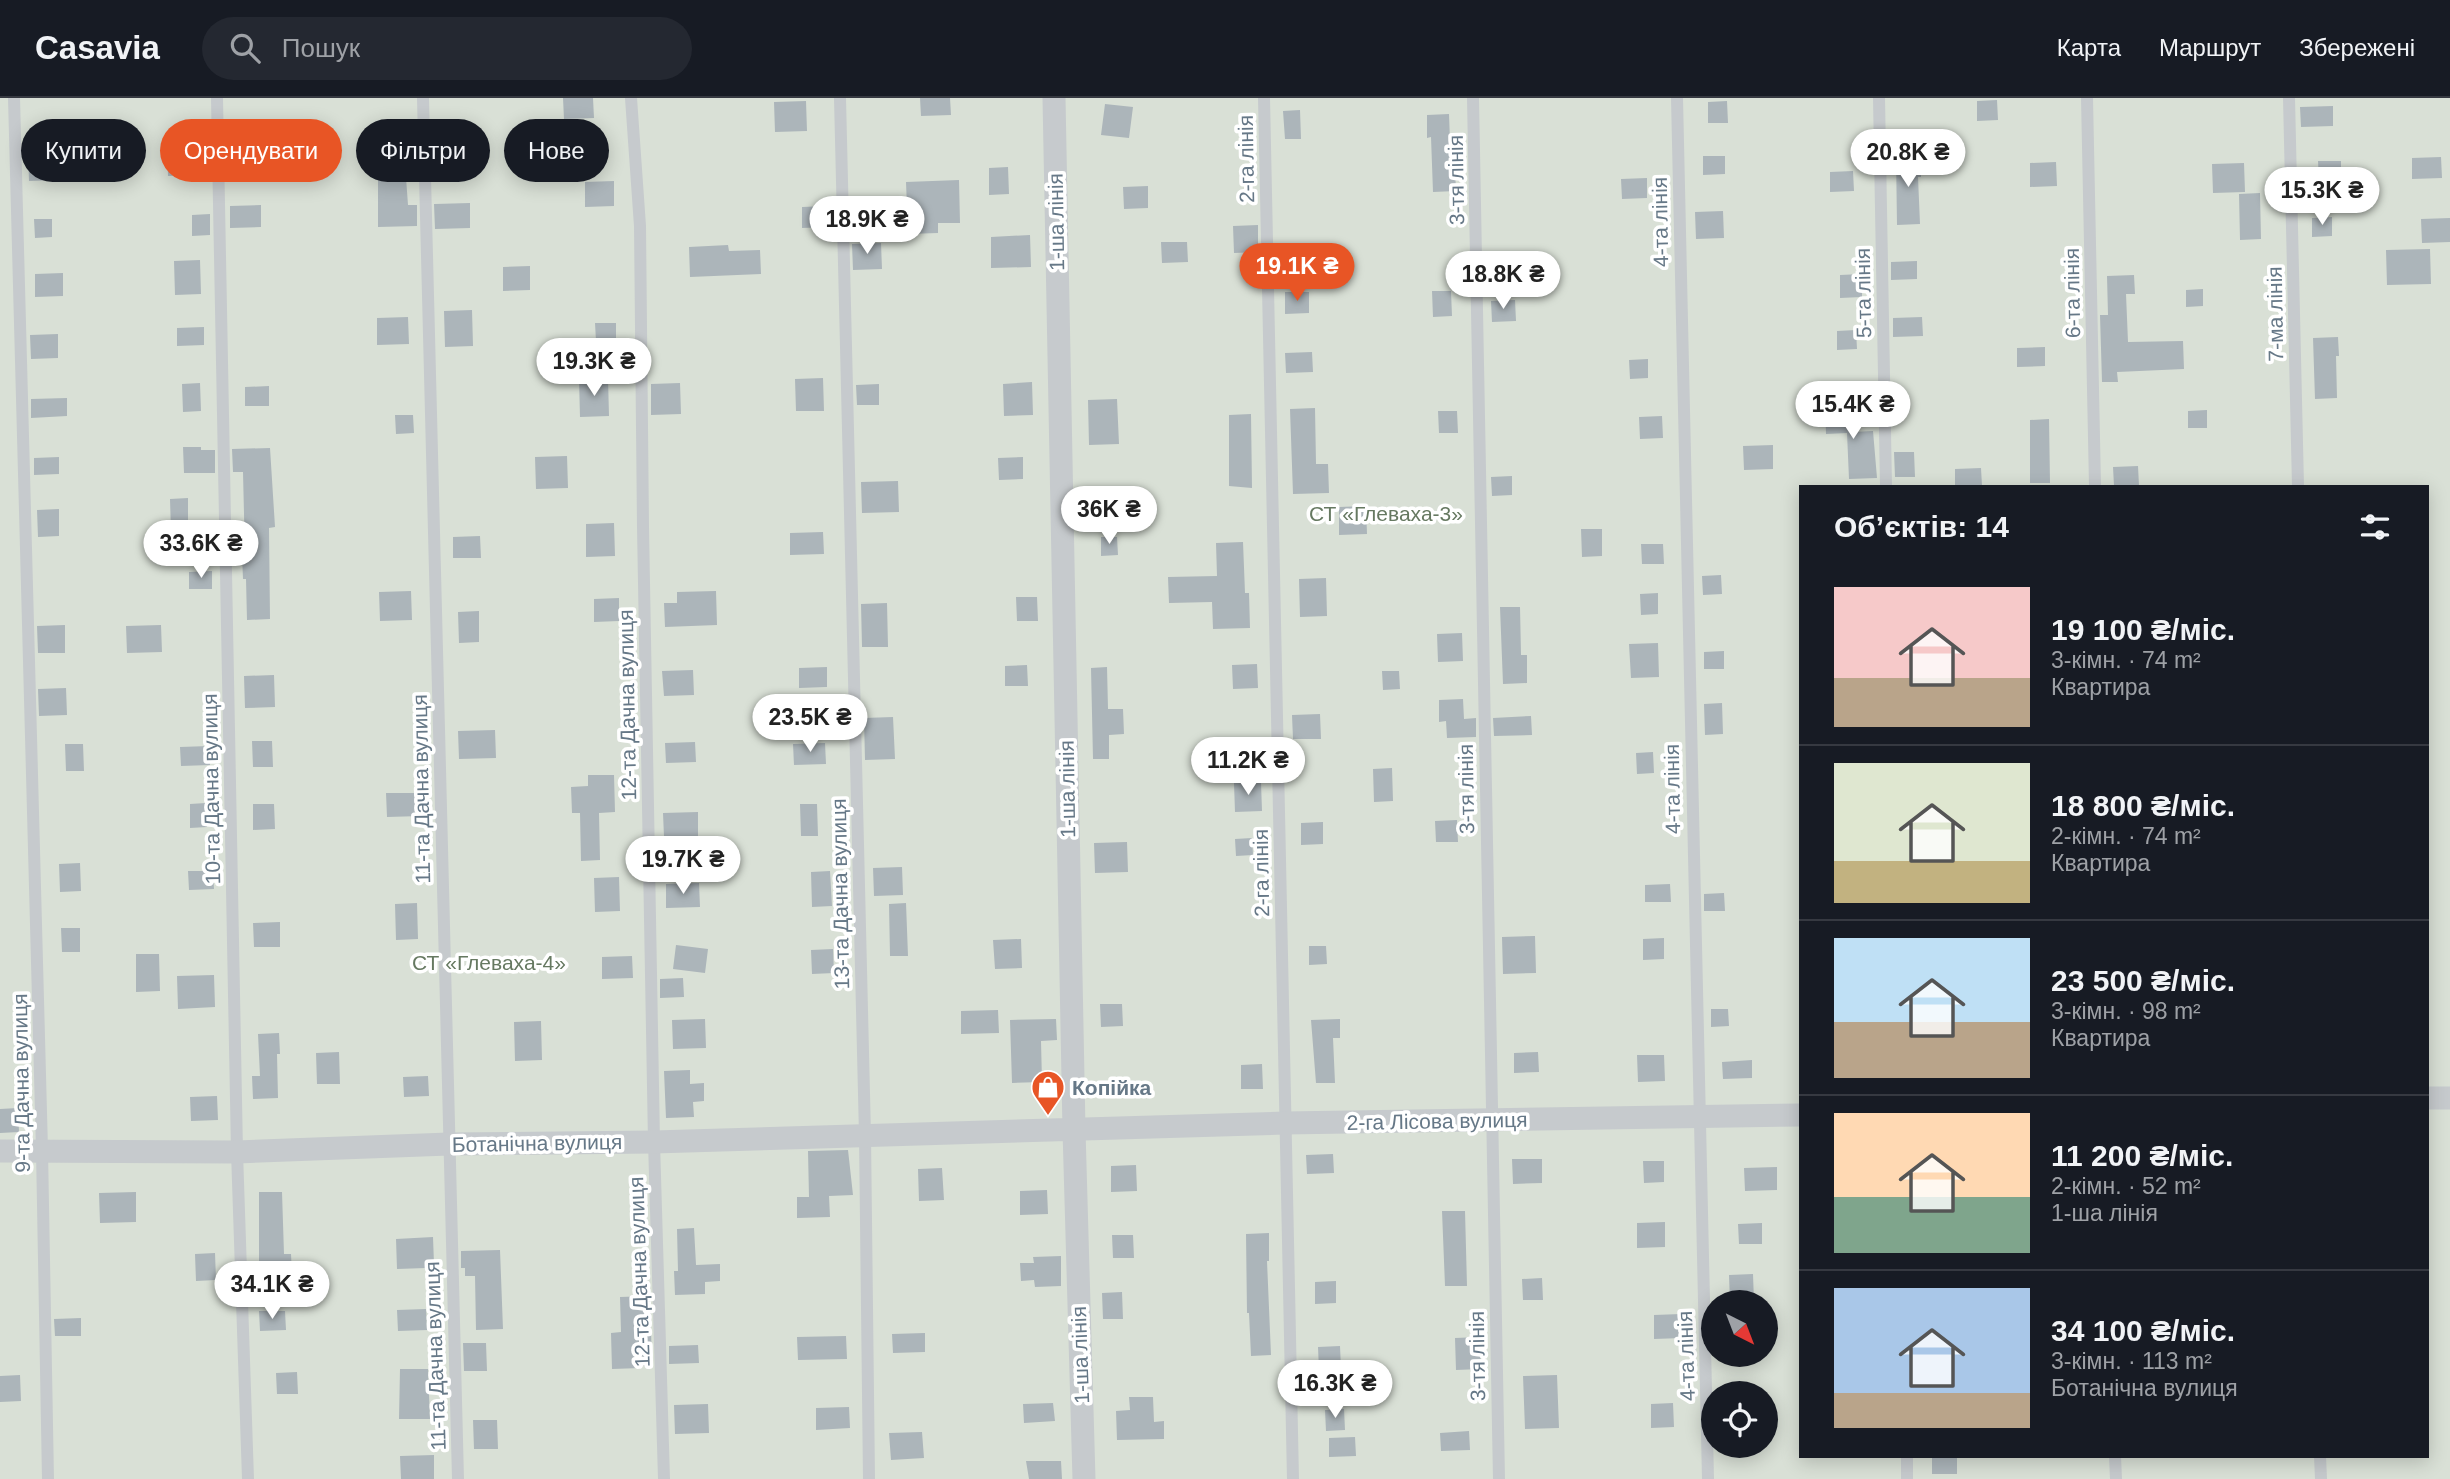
<!DOCTYPE html>
<html lang="uk">
<head>
<meta charset="utf-8">
<style>
  body { margin:0; font-family:Helvetica,sans-serif; background:#242831; color:#f1f3f6; height:100vh; display:flex; flex-direction:column; font-size:26px; white-space:nowrap }
  * { box-sizing:border-box; margin:0 }
  p { font-size:23px; color:#9ea1a6 }
  .icon { flex:none; width:38px; height:38px; fill:none; stroke:currentColor; stroke-width:2; stroke-linecap:round; stroke-linejoin:round }
  .map { position:relative; flex:1; overflow:hidden }
  .sheet { position:absolute; left:1799px; top:387px; width:630px; height:973px; display:flex; flex-direction:column; background:#171b24; border-radius:0px; box-shadow:0 4px 18px #0003 }
  .sheet>* { flex:none }
  .hud { position:absolute; left:21px; top:21px; width:665px; height:63px; display:flex; gap:14px }
  .needle { width:46px; rotate:138deg }
  .controls { position:absolute; left:1701px; top:1192px; display:grid; gap:14px }
  .controls a { display:grid; place-items:center; width:77px; height:77px; border-radius:50%; background:#171b24; box-shadow:0 4px 18px #0003; font-size:35px }
  .price { position:absolute; translate:-50% -60px; padding:0 16px; border-radius:24px; background:#fff; color:#222; font-size:23px; line-height:46px; filter:drop-shadow(0 2px 4px #0008) }
  .price::after { content:''; position:absolute; left:50%; top:42px; width:21px; height:16px; margin-left:-10px; background:inherit; clip-path:polygon(0 0,100% 0,50% 100%) }
  .price.current { background:#e85525; color:#fff }
  ul { padding:0; list-style:none }
  li { display:flex; align-items:center; gap:21px; height:175px; padding:0 35px }
  li+li { border-top:2px solid #363941 }
  li span { display:grid; place-items:center; flex:none; width:196px; height:140px; border-radius:0px; color:#555 }
  li>.icon { margin-inline-start:auto }
  span .icon { width:84px; height:84px; fill:#fffc; stroke-width:1 }
  li b { font-size:30px }
  h2 { display:flex; justify-content:space-between; align-items:center; height:84px; padding:0 35px; font-size:30px }
  .pill { padding:0 24px; border-radius:32px; background:#171b24; box-shadow:0 4px 18px #0003; font-size:24px; line-height:63px }
  .pill.current { background:#e85525; color:#fff }
  header { display:flex; align-items:center; gap:42px; box-sizing:border-box; height:98px; padding:0 35px; background:#171b24; border-bottom:2px solid #363941 }
  header strong { font-size:33px }
  nav { display:flex; gap:38px; margin-inline-start:auto; font-size:24px }
  .search { width:490px; height:63px; background:#242831; display:flex; align-items:center; gap:18px; box-sizing:border-box; padding:0 24px; border-radius:38px; color:#9ea1a6; font-size:26px }
  .map>svg:first-child { display:block }
  .green { fill:#d9e0d6; fill-rule:evenodd }
  .building { fill:#acb5ba }
  .lines { fill:none; stroke-linecap:round; stroke-linejoin:round }
  .service { stroke:#c6cacd; stroke-width:12 }
  .minor { stroke:#c6cacd; stroke-width:23 }
  .labels { text-anchor:middle; dominant-baseline:central; stroke-width:7; stroke-linejoin:round; paint-order:stroke }
  .street-label { font-size:21px; fill:#667887; stroke:#fff }
  .park-label { font-size:21px; fill:#667961; stroke:#fff }
  .poi-label { font-size:21px; font-weight:bold; fill:#667887; stroke:#fff; text-anchor:start }
</style>
</head>
<body>
<header>
<strong>Casavia</strong>
<div class="search"><svg class="icon" aria-label="search" viewBox="0 0 24 24"><circle cx="10" cy="10" r="6"/><path d="M15 15l6 6"/></svg>Пошук</div>
<nav><a>Карта</a><a>Маршрут</a><a>Збережені</a></nav>
</header>
<div class="map">
<svg width="2450" height="1381" viewBox="0 0 2450 1381">
  <rect width="100%" height="100%" fill="#f8f8f5"/>
  <!-- green -->
  <path class="green" d="M0 0H2450V1381H0ZM1801 388H2427V1358H1801ZM1713 1204H1766V1256H1713ZM1713 1295H1766V1348H1713Z"/>
  <!-- building -->
  <path class="building" d="M563 0H593L594 20 564 21Z
    M920 0H950L951 17 921 18Z
    M1997 2 1998 22 1977 23V3Z
    M806 3 807 33 775 34 774 4Z
    M1727 3 1728 25H1708V4Z
    M1105 6 1133 9 1129 40 1101 37Z
    M2333 8V28L2301 29 2300 9Z
    M1300 12 1301 41H1285L1283 13Z
    M1449 16 1451 71H1455L1456 93 1433 94 1431 39 1427 40V17Z
    M196 46V77L168 78 167 47Z
    M58 51 59 82 29 83 28 52Z
    M404 52 408 107H417V128L378 129V53Z
    M1921 56V79H1918L1920 126 1897 127 1896 57Z
    M1703 58H1725V76L1703 77Z
    M2441 59 2442 80 2412 81V60Z
    M2318 63H2341V82L2319 83Z
    M2056 64 2057 88 2030 89V65Z
    M2244 65 2245 94 2213 95 2212 66Z
    M1008 69 1009 96 989 97V70Z
    M1853 73 1854 93 1830 94V74Z
    M1647 80V100L1622 101 1621 81Z
    M959 82 960 125H938V135L908 136 906 84Z
    M614 83V108L585 109V84Z
    M1148 88V110L1124 111 1123 89Z
    M2260 95 2261 141 2240 142 2239 96Z
    M470 105V130L435 131 434 106Z
    M261 107V129L230 130V108Z
    M827 108 828 129 802 130V109Z
    M1723 113 1724 140 1696 141 1695 114Z
    M210 116V137L192 138V117Z
    M2332 119V138L2312 139V120Z
    M2450 120V144L2422 145 2421 121Z
    M34 121H52V139L35 140Z
    M1258 127V154L1234 155 1233 128Z
    M1030 137 1031 169 991 170V139Z
    M1161 144H1187L1188 164 1162 165Z
    M881 145 882 171 853 172 852 146Z
    M728 147 729 153 760 152 761 176 690 179 689 149Z
    M2430 151 2431 186 2387 187 2386 152Z
    M200 162 201 196 175 197 174 163Z
    M1917 163V181L1891 182V164Z
    M530 168V192L503 193V169Z
    M63 175V198L35 199V176Z
    M1862 176V199L1840 200V177Z
    M2134 177 2135 196H2126L2128 244 2183 243 2184 271 2117 274 2118 284H2102L2100 217H2108L2107 178Z
    M2203 191V208L2186 209V192Z
    M1432 193H1451L1452 218 1433 219Z
    M1285 194H1309V215L1285 216Z
    M1515 202 1516 223 1492 224 1491 203Z
    M472 212 473 248 445 249 444 213Z
    M408 219 409 246 377 247V220Z
    M1922 219 1923 238 1893 239V220Z
    M595 225H616V243H596Z
    M204 229V247L177 248V230Z
    M1856 232 1857 251 1837 252V233Z
    M58 236V260L31 261 30 237Z
    M2338 239 2339 258H2336L2337 300 2315 301 2313 240Z
    M2045 249V268L2017 269V250Z
    M1312 254 1313 274 1286 275 1285 255Z
    M1648 261V280L1630 281 1629 262Z
    M608 280 609 318 580 319 579 281Z
    M823 280 824 313H796L795 281Z
    M1032 284 1033 317 1004 318 1003 286Z
    M200 285 201 313 183 314 182 286Z
    M680 285 681 316 651 317V286Z
    M879 286V307H857L856 287Z
    M269 288V308H245V289Z
    M67 300V318L31 320V301Z
    M1117 301 1119 346 1089 347 1088 302Z
    M1851 305 1852 334 1873 333 1877 380 1849 381 1847 335 1826 336 1825 306Z
    M1315 310 1316 366H1328L1329 395 1293 396 1290 311Z
    M2207 312V330H2188V313Z
    M1438 313H1457L1458 335H1439Z
    M1251 316 1252 390 1229 388V317Z
    M395 317H413L414 335 396 336Z
    M1662 318 1663 340 1640 341 1639 319Z
    M2049 321 2050 385H2030V322Z
    M1773 347V371L1744 372 1743 348Z
    M183 349H201V352H215V375H184Z
    M270 350 275 429 269 430 270 521 247 522 246 481H243L242 457H245L243 374H233L232 351Z
    M1894 354H1914L1915 379H1895Z
    M567 358 568 390 536 391 535 359Z
    M59 359V376L34 377V360Z
    M1023 359V381L999 382 998 360Z
    M2138 368 2139 388H2114L2113 369Z
    M1981 370 1982 388H1955V371Z
    M1512 378V397L1492 398 1491 379Z
    M898 383 899 414 862 415 861 384Z
    M188 400V432L171 433 170 401Z
    M1366 408 1367 436 1339 437V409Z
    M59 411V438L38 439 37 412Z
    M614 425 615 458 586 459V426Z
    M1581 431H1602V458L1582 459Z
    M823 434 824 456 790 457V435Z
    M480 438 481 460H453V439Z
    M1101 439H1117L1118 457 1101 458Z
    M1243 444 1245 495H1249L1250 530 1213 531 1212 504 1169 505 1168 479 1217 478 1216 445Z
    M1641 446H1663L1664 466H1642Z
    M212 473V491H189V474Z
    M1721 477 1722 496 1703 497 1702 478Z
    M1326 480 1327 518 1300 519 1299 481Z
    M411 493 412 522 380 523 379 494Z
    M716 493 717 527 665 529 664 505H677V494Z
    M1658 495V516L1641 517 1640 496Z
    M1016 499H1037L1038 523H1017Z
    M619 500V523L594 524V501Z
    M887 505 888 549H862L861 506Z
    M1500 509H1520L1521 557H1527V585L1503 586Z
    M479 513V544L459 545 458 514Z
    M65 527V555H38L37 528Z
    M161 527 162 554 127 555 126 528Z
    M1462 535 1463 563 1438 564 1437 536Z
    M1658 545 1659 579 1631 580 1629 546Z
    M1724 553V571H1704V554Z
    M1257 566 1258 590 1233 591 1232 567Z
    M1027 567 1028 588H1005V568Z
    M827 569V589L799 590V570Z
    M1107 569 1108 611H1123L1124 636 1109 637V661H1093L1091 570Z
    M693 572 694 597 664 598 662 573Z
    M1382 573H1399L1400 591 1383 592Z
    M274 577 275 609 245 610 244 578Z
    M66 590 67 617 39 618 38 591Z
    M1463 601 1464 621 1476 620V639L1447 640 1446 623 1439 624V602Z
    M1722 605 1723 636 1705 637 1704 606Z
    M1320 616 1321 641H1293L1292 617Z
    M1531 618 1532 637 1494 638 1493 620Z
    M893 619 895 661 865 662 864 620Z
    M495 632 496 660 459 661 458 633Z
    M252 643H272L273 669H253Z
    M695 644 696 664 666 665 665 645Z
    M825 645 826 666 794 667 793 646Z
    M65 646H83L84 673H66Z
    M209 648 210 667 181 668 180 649Z
    M1653 654 1654 675 1637 676 1636 655Z
    M1392 670 1393 703 1374 704 1373 671Z
    M588 677H614L615 714 599 715 600 762 581 763 580 715H572L571 689 588 688Z
    M1261 684 1262 713 1235 714 1234 685Z
    M386 695H420L421 718 387 719Z
    M206 705 207 729 190 730V706Z
    M253 706H274L275 731 253 732Z
    M800 706H817L818 738H801Z
    M698 714V738L664 739 663 715Z
    M1457 722 1458 744H1436L1435 723Z
    M1323 724V746L1301 747V725Z
    M1252 740 1253 757 1236 758 1235 741Z
    M1127 744 1128 774 1095 775 1094 745Z
    M80 765 81 793 60 794 59 766Z
    M902 769 903 797 874 798 873 770Z
    M188 773H213L214 791 189 792Z
    M830 773 832 808 812 809 811 774Z
    M619 779 620 813 595 814 594 780Z
    M699 785 700 809 666 810V786Z
    M1670 786 1671 804H1645V787Z
    M1724 795 1725 813H1704V796Z
    M417 805 418 841 396 842 395 806Z
    M906 805 908 858H890L889 806Z
    M280 824V849H254L253 825Z
    M61 830H80V854H62Z
    M1535 838 1536 875 1503 876 1502 839Z
    M1664 840V861L1643 862V841Z
    M1021 841 1022 870 995 871 993 842Z
    M676 847 708 851 705 875 673 871Z
    M1309 848H1326L1327 866 1309 867Z
    M833 851 834 875 812 876 811 852Z
    M136 856H159L160 893 136 894Z
    M632 858 633 880 602 881V859Z
    M214 877 215 909 178 911 177 878Z
    M683 880 684 899 660 900V881Z
    M1100 906H1122L1123 928 1101 929Z
    M1711 911H1728L1729 928 1711 929Z
    M998 912 999 935 961 936V913Z
    M705 921 706 950 673 951 672 922Z
    M1056 921 1057 942 1041 943 1042 984 1012 985 1010 922Z
    M1340 921V940H1333L1335 985H1316L1311 922Z
    M541 923 542 962 515 963 514 924Z
    M279 935 280 956H277L278 1000 253 1001 252 978H260L258 936Z
    M339 954 340 986H317L316 955Z
    M1538 954 1539 974 1514 975V955Z
    M1637 957H1664L1665 983 1638 984Z
    M1752 962V980L1723 981 1722 964Z
    M1262 966 1263 991H1241V967Z
    M690 972V986L704 985V1003L693 1004 694 1019 666 1020 664 973Z
    M428 978 429 998 404 999 403 979Z
    M217 998 218 1022 191 1023 190 999Z
    M18 1010 19 1034 0 1035V1011Z
    M848 1052 853 1097 829 1098 830 1119 797 1120V1099H809L808 1053Z
    M1333 1056 1334 1075 1307 1076 1306 1057Z
    M1512 1061H1542V1085L1513 1086Z
    M1643 1063H1664V1084L1644 1085Z
    M1136 1067 1137 1093 1111 1094V1068Z
    M1777 1069V1092L1745 1093 1744 1070Z
    M942 1070 944 1102 919 1103 918 1071Z
    M1047 1092 1048 1116 1020 1117V1093Z
    M136 1094V1124L100 1125 99 1095Z
    M259 1094H282L284 1156H291L292 1177 259 1178Z
    M1442 1113H1465L1467 1188H1445Z
    M1665 1124V1149L1637 1150V1125Z
    M1762 1125V1146H1739L1738 1126Z
    M694 1130 696 1167 720 1166V1183L705 1184V1196L675 1197 674 1173H678L677 1131Z
    M1269 1135V1163H1267L1271 1257 1251 1258 1249 1215H1247L1246 1136Z
    M1112 1137H1133L1134 1160H1113Z
    M433 1139 434 1166H426V1170L397 1171 396 1141Z
    M500 1152 503 1231 476 1232 475 1178H465V1170H461V1153Z
    M215 1155 216 1182 196 1183 195 1156Z
    M1061 1158V1188L1035 1189 1034 1182 1021 1183 1020 1165H1034L1033 1159Z
    M1753 1176 1754 1204H1730L1729 1177Z
    M1542 1180 1543 1202H1523L1522 1181Z
    M1336 1183V1205L1315 1206V1184Z
    M1122 1194 1123 1221H1103L1102 1195Z
    M650 1198 652 1267 641 1268V1270L612 1271 611 1235 621 1234 620 1199Z
    M426 1211 427 1232 398 1233 397 1212Z
    M259 1213H285L286 1232 260 1233Z
    M1681 1216 1682 1240 1654 1241V1217Z
    M81 1220V1238H55L54 1221Z
    M925 1235V1254L893 1255 892 1236Z
    M846 1238 847 1261 798 1262 797 1239Z
    M1480 1239 1481 1271 1456 1272 1455 1240Z
    M463 1245H486L487 1273H464Z
    M698 1247 699 1265 669 1266V1248Z
    M1340 1248 1341 1271 1319 1272 1318 1249Z
    M400 1271H428L430 1321H399Z
    M297 1274 298 1296H277L276 1275Z
    M20 1277 21 1303 0 1304V1278Z
    M1557 1277 1559 1330 1525 1331 1523 1278Z
    M1129 1299H1153L1154 1324 1164 1323V1341L1117 1342 1116 1313 1130 1312Z
    M1053 1305 1055 1323 1024 1325 1023 1306Z
    M1673 1305 1674 1329 1651 1330V1306Z
    M708 1306 709 1335 675 1336 674 1307Z
    M849 1309 850 1330 816 1332V1310Z
    M1344 1311 1345 1332 1326 1333 1325 1312Z
    M473 1322H497L498 1351H474Z
    M1469 1333 1470 1352 1441 1353 1440 1335Z
    M922 1334 924 1360 891 1362 889 1335Z
    M1355 1339 1356 1358 1329 1359V1340Z
    M434 1357V1381H401L400 1358Z
    M1932 1358H1957V1376H1932Z
    M1026 1363H1061L1062 1381H1029Z"/>
  <g class="lines">
    <!-- service -->
    <path class="service" d="M14 0 42 1052 48 1381
      M217 0 237 1054 248 1381
      M423 0 458 1381
      M631 0 640 128 643 429 654 1044 664 1381
      M840 0 865 1037 869 1381
      M1264 0 1293 1381
      M1473 0 1499 1381
      M1677 0 1708 1381
      M1879 0 1886 388
      M2087 0 2095 388
      M2289 0 2298 388
      M1907 1358V1381
      M2115 1358 2116 1381
      M2320 1358 2321 1381"/>
    <!-- minor -->
    <path class="minor" d="M1054 0 1074 1032 1084 1381
      M2427 1000H2450
      M0 1053 237 1054 449 1046 654 1044 1285 1025 1801 1017"/>
  </g>
  <!-- icons -->
  <defs>
    <symbol id="shop-pin" viewBox="-11 -11 22 30"><path d="M0 17L-7.5 6A9.5 9.5 0 1 1 7.5 6Z" fill="#e85525" stroke="#fff"/><path d="M-5-2.5h2.3a2.7 3.5 0 0 1 5.4 0H5L5.5 6h-11ZM-1.5-2.5h3a1.5 2.3 0 0 0-3 0Z" fill="#fff"/></symbol>
  </defs>
  <g fill-rule="evenodd">
    <use href="#shop-pin" x="1029" y="970" width="38" height="52"/>
  </g>
  <g class="labels">
    <!-- street labels -->
    <g class="street-label">
      <text transform="translate(1246 61) rotate(-91)">2-га лінія</text>
      <text transform="translate(1456 82) rotate(-91)">3-тя лінія</text>
      <text transform="translate(1056 124) rotate(-91)">1-ша лінія</text>
      <text transform="translate(1660 124) rotate(-91)">4-та лінія</text>
      <text transform="translate(1863 195) rotate(-91)">5-та лінія</text>
      <text transform="translate(2072 195) rotate(-91)">6-та лінія</text>
      <text transform="translate(2275 216) rotate(-91)">7-ма лінія</text>
      <text transform="translate(627 607) rotate(-91)">12-та Дачна вулиця</text>
      <text transform="translate(211 691) rotate(-91)">10-та Дачна вулиця</text>
      <text transform="translate(421 691) rotate(-91)">11-та Дачна вулиця</text>
      <text transform="translate(1067 691) rotate(-91)">1-ша лінія</text>
      <text transform="translate(1466 691) rotate(-91)">3-тя лінія</text>
      <text transform="translate(1672 691) rotate(-91)">4-та лінія</text>
      <text transform="translate(1261 775) rotate(-91)">2-га лінія</text>
      <text transform="translate(840 796) rotate(-91)">13-та Дачна вулиця</text>
      <text transform="translate(21 985) rotate(-91)">9-та Дачна вулиця</text>
      <text transform="translate(1437 1023) rotate(-1)">2-га Лісова вулиця</text>
      <text transform="translate(537 1045) rotate(-1)">Ботанічна вулиця</text>
      <text transform="translate(639 1174) rotate(-92)">12-та Дачна вулиця</text>
      <text transform="translate(1080 1257) rotate(-92)">1-ша лінія</text>
      <text transform="translate(435 1258) rotate(-92)">11-та Дачна вулиця</text>
      <text transform="translate(1477 1258) rotate(-91)">3-тя лінія</text>
      <text transform="translate(1686 1258) rotate(-92)">4-та лінія</text>
    </g>
    <!-- park labels -->
    <g class="park-label">
      <text x="1386" y="415">СТ «Глеваха-3»</text>
      <text x="489" y="864">СТ «Глеваха-4»</text>
    </g>
    <!-- poi labels -->
    <g class="poi-label">
      <text x="1072" y="989">Копійка</text>
    </g>
  </g>
</svg>
<div class="controls">
<a><svg class="needle" viewBox="-14 -14 28 28"><path d="M0-13l5 13h-10z" fill="#e53935"/><path d="M0 13l5-13h-10z" fill="#9ea1a6"/></svg></a>
<a><svg class="icon" aria-label="locate" viewBox="0 0 24 24"><circle cx="12" cy="12" r="6"/><path d="M12 2v4M12 18v4M2 12h4M18 12h4"/></svg></a>
</div>
<b class="price" style="left:1908px;top:91px">20.8K ₴</b>
<b class="price" style="left:2322px;top:129px">15.3K ₴</b>
<b class="price" style="left:867px;top:158px">18.9K ₴</b>
<b class="price current" style="left:1297px;top:205px">19.1K ₴</b>
<b class="price" style="left:1503px;top:213px">18.8K ₴</b>
<b class="price" style="left:594px;top:300px">19.3K ₴</b>
<b class="price" style="left:1853px;top:343px">15.4K ₴</b>
<b class="price" style="left:1109px;top:448px">36K ₴</b>
<b class="price" style="left:201px;top:482px">33.6K ₴</b>
<b class="price" style="left:810px;top:656px">23.5K ₴</b>
<b class="price" style="left:1248px;top:699px">11.2K ₴</b>
<b class="price" style="left:683px;top:798px">19.7K ₴</b>
<b class="price" style="left:272px;top:1223px">34.1K ₴</b>
<b class="price" style="left:1335px;top:1322px">16.3K ₴</b>
<div class="hud">
<a class="pill">Купити</a>
<a class="pill current">Орендувати</a>
<a class="pill">Фільтри</a>
<a class="pill">Нове</a>
</div>
<section class="sheet">
<h2>Об’єктів: 14<svg class="icon" aria-label="filters" viewBox="0 0 24 24"><path d="M4 7h16M4 17h16"/><circle cx="9" cy="7" r="2"/><circle cx="15" cy="17" r="2"/></svg></h2>
<ul>
<li><span style="background:linear-gradient(#f6c9c9 65%,#b9a48a 0)"><svg class="icon" aria-label="home" viewBox="0 0 24 24"><path d="M3 11l9-7 9 7M6 9v11h12V9"/></svg></span><div><b>19 100 ₴/міс.</b><p>3-кімн. · 74 m²</p><p>Квартира</p></div></li>
<li><span style="background:linear-gradient(#dfe7d0 70%,#c2b280 0)"><svg class="icon" aria-label="home" viewBox="0 0 24 24"><path d="M3 11l9-7 9 7M6 9v11h12V9"/></svg></span><div><b>18 800 ₴/міс.</b><p>2-кімн. · 74 m²</p><p>Квартира</p></div></li>
<li><span style="background:linear-gradient(#bfe0f5 60%,#b9a48a 0)"><svg class="icon" aria-label="home" viewBox="0 0 24 24"><path d="M3 11l9-7 9 7M6 9v11h12V9"/></svg></span><div><b>23 500 ₴/міс.</b><p>3-кімн. · 98 m²</p><p>Квартира</p></div></li>
<li><span style="background:linear-gradient(#ffd9b3 60%,#7fa58c 0)"><svg class="icon" aria-label="home" viewBox="0 0 24 24"><path d="M3 11l9-7 9 7M6 9v11h12V9"/></svg></span><div><b>11 200 ₴/міс.</b><p>2-кімн. · 52 m²</p><p>1-ша лінія</p></div></li>
<li><span style="background:linear-gradient(#a9c7e8 75%,#b9a48a 0)"><svg class="icon" aria-label="home" viewBox="0 0 24 24"><path d="M3 11l9-7 9 7M6 9v11h12V9"/></svg></span><div><b>34 100 ₴/міс.</b><p>3-кімн. · 113 m²</p><p>Ботанічна вулиця</p></div></li>
</ul>
</section>
</div>
</body>
</html>
